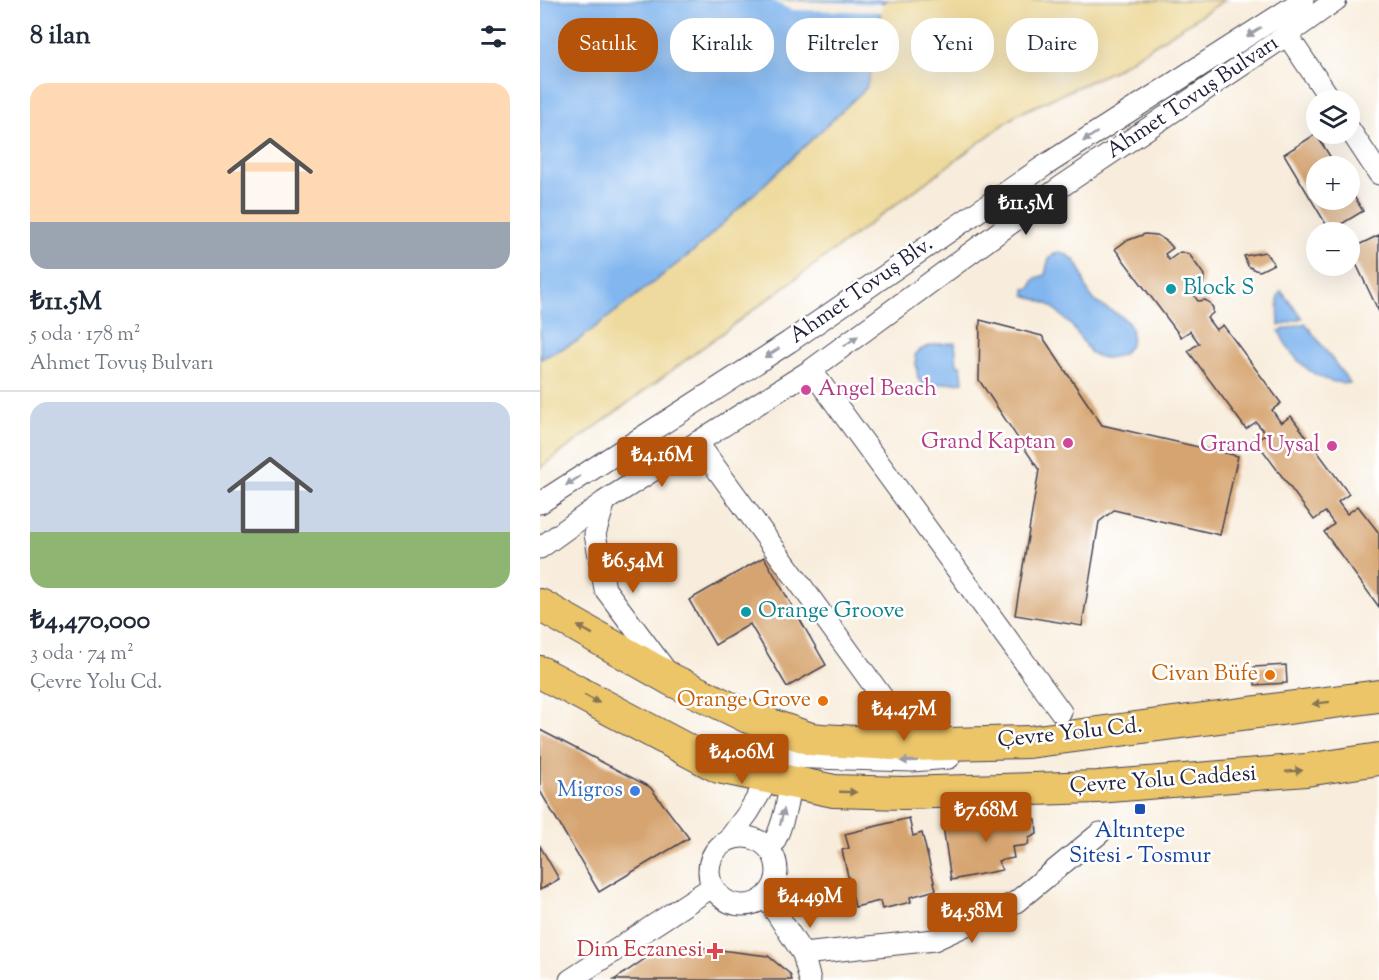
<!DOCTYPE html>
<html lang="tr">
<head>
<meta charset="utf-8">
<style>
  body { margin:0; font-family:"Sorts Mill Goudy",serif; background:#f6f6f7; color:#1f2937; height:100vh; display:flex; flex-direction:column; font-size:22px; white-space:nowrap }
  * { box-sizing:border-box; margin:0 }
  p { font-size:20px; color:#747a83 }
  .icon { flex:none; width:33px; height:33px; fill:none; stroke:currentColor; stroke-width:2; stroke-linecap:round; stroke-linejoin:round }
  .map { position:relative; flex:1; overflow:hidden }
  .drawer { display:flex; flex-direction:column; background:#fff; width:540px }
  .drawer>* { flex:none }
  .hud { position:absolute; left:18px; top:18px; width:570px; height:54px; display:flex; gap:12px }
  .fabs { position:absolute; left:766px; top:90px; display:grid; gap:12px }
  .fabs a { display:grid; place-items:center; width:54px; height:54px; border-radius:50%; background:#fff; box-shadow:0 6px 24px #0002; font-size:30px }
  .price { position:absolute; translate:-50% -51px; padding:0 14px; border-radius:6px; background:#b45309; color:#fff; font-size:20px; line-height:39px; filter:drop-shadow(0 2px 3px #0008) }
  .price::after { content:''; position:absolute; left:50%; top:36px; width:18px; height:14px; margin-left:-9px; background:inherit; clip-path:polygon(0 0,100% 0,50% 100%) }
  .price.active { background:#222; color:#fff }
  ul { padding:0; list-style:none }
  li { display:grid; align-content:center; gap:12px; height:318px; padding:0 30px }
  li+li { border-top:2px solid #e0e1e3 }
  li span { display:grid; place-items:center; height:186px; border-radius:18px; color:#555 }
  li>.icon { margin-inline-start:auto }
  span .icon { width:108px; height:108px; fill:#fffc; stroke-width:1 }
  li b { font-size:26px }
  h2 { display:flex; justify-content:space-between; align-items:center; height:72px; padding:0 30px; font-size:26px }
  .chip { padding:0 21px; border-radius:24px; background:#fff; box-shadow:0 6px 24px #0002; font-size:21px; line-height:54px }
  .chip.active { background:#b45309; color:#fff }
  main { display:flex; flex:1; min-height:0 }
  .map>svg:first-child { display:block }
  .sand { fill:#eeda9e; stroke:#887e6c; stroke-width:1.5 }
  .water { fill:#81b6ef; stroke:#526c95; stroke-width:1.5 }
  .pier { fill:#f8eddc }
  .building { fill:#d6a470 }
  .lines { fill:none; stroke-linecap:round; stroke-linejoin:round }
  .minor-casing { stroke:#424053; stroke-width:23 }
  .highway-casing { stroke:#424053; stroke-width:34 }
  .minor { stroke:#fff; stroke-width:21 }
  .highway { stroke:#ecc569; stroke-width:32 }
  .oneway { fill:#9c9ca7 }
  .oneway2 { fill:#877452 }
  .culture-dot { fill:#0f9aa8; stroke:#fff; stroke-width:2 }
  .hotel-dot { fill:#d1479c; stroke:#fff; stroke-width:2 }
  .food-dot { fill:#e8710a; stroke:#fff; stroke-width:2 }
  .shop-dot { fill:#3f7fe0; stroke:#fff; stroke-width:2 }
  .transit-dot { fill:#1a4fb4; stroke:#fff; stroke-width:2 }
  .health-dot { fill:#e0444e; stroke:#fff; stroke-width:2 }
  .labels { text-anchor:middle; dominant-baseline:central; stroke-width:5; stroke-linejoin:round; paint-order:stroke }
  .street-label { font-size:22px; fill:#22223b; stroke:#fff }
  .culture-label { font-size:22px; fill:#0d838f; stroke:#fff; text-anchor:start }
  .hotel-label { font-size:22px; fill:#b23c85; stroke:#fff; text-anchor:end }
  .food-label { font-size:22px; fill:#c56008; stroke:#fff; text-anchor:end }
  .shop-label { font-size:22px; fill:#366cbe; stroke:#fff; text-anchor:end }
  .transit-label { font-size:22px; fill:#164399; stroke:#fff }
  .health-label { font-size:22px; fill:#be3a42; stroke:#fff; text-anchor:end }
</style>
</head>
<body>
<main>
<section class="drawer">
<h2>8 ilan<svg class="icon" aria-label="filters" viewBox="0 0 24 24"><path d="M4 7h16M4 17h16"/><circle cx="9" cy="7" r="2"/><circle cx="15" cy="17" r="2"/></svg></h2>
<ul>
<li><span style="background:linear-gradient(#ffd9b3 75%,#9aa5b1 0)"><svg class="icon" aria-label="home" viewBox="0 0 24 24"><path d="M3 11l9-7 9 7M6 9v11h12V9"/></svg></span><div><b>₺11.5M</b><p>5 oda · 178 m²</p><p>Ahmet Tovuş Bulvarı</p></div></li>
<li><span style="background:linear-gradient(#c9d6e8 70%,#8fb573 0)"><svg class="icon" aria-label="home" viewBox="0 0 24 24"><path d="M3 11l9-7 9 7M6 9v11h12V9"/></svg></span><div><b>₺4,470,000</b><p>3 oda · 74 m²</p><p>Çevre Yolu Cd.</p></div></li>
</ul>
</section>
<div class="map">
<svg width="839" height="980" viewBox="0 0 839 980">
  <rect width="100%" height="100%" fill="#fff"/>
  <filter id="ink" filterUnits="userSpaceOnUse"><feTurbulence type="fractalNoise" baseFrequency=".0167" numOctaves="2"/><feDisplacementMap in="SourceGraphic" scale="12" xChannelSelector="R" yChannelSelector="G"/><feConvolveMatrix kernelMatrix="1 2 1 2 8 2 1 2 1" color-interpolation-filters="sRGB"/></filter>
  <filter id="wash" filterUnits="userSpaceOnUse"><feTurbulence type="fractalNoise" baseFrequency=".008" numOctaves="4" result="noise"/><feDisplacementMap in="SourceGraphic" scale="24" xChannelSelector="R" yChannelSelector="G"/><feGaussianBlur stdDeviation="1.35" result="paint"/><feColorMatrix in="noise" values="0 0 0 0 0 0 0 0 0 0 0 0 0 0 0 0 0 1.4 0 .05"/><feComposite in="paint" operator="in"/></filter>
  <g filter="url(#wash)">
    <rect width="100%" height="100%" fill="#f8eddc"/>
    <!-- sand -->
    <path class="sand" d="M347 0H685L575 70 478 114 0 468V359L36 342 155 250 337 48 341 4Z"/>
    <!-- water -->
    <path class="water" d="M0 0H347L341 4 337 48 326 88 155 250 36 342 0 359Z
      M520 252C549 262 538 285 555 301 565 310 583 313 590 326 593 331 592 338 591 344L582 355 566 358 559 357 551 353 532 326 516 310 508 304 485 295V289L491 288C493 277 496 278 505 275 508 264 506 255 520 252Z
      M741 291 762 318 739 326 738 297Z
      M765 323 810 383C777 385 751 359 739 331Z
      M415 343 417 365H421L423 382 384 385 378 379 375 355C385 343 401 344 415 343Z"/>
    <!-- pier -->
    <path class="pier" d="M231 0 343 4 342 12 251 10Z"/>
    <g id="blocks">
      <!-- building -->
      <path class="building" d="M776 134 796 166H777V200H810V190L823 211 790 231 744 154Z
        M605 234 617 235 628 242 633 248 625 254 629 260 640 252 649 254 664 275 663 284 652 293 658 301 665 300 670 303 673 308V313L667 318 676 330 683 325 741 403 732 410 741 423 751 416 809 494 798 502 807 514 818 506 839 533V607L784 532 794 524 785 512 774 520 716 441 726 434 716 422 706 429 648 351 659 343 650 331 641 337 575 249 586 241Z
        M839 235V312L810 251V249Z
        M725 252 734 264 720 271 715 270 708 266 704 256Z
        M440 320 502 336 562 425 698 456 680 535 574 510 559 522 542 626 475 615 499 470 439 380Z
        M224 557 286 665 247 687 210 624 175 645 149 600Z
        M746 665 747 683 715 685 714 667Z
        M0 730 110 787 149 838 59 892 0 791Z
        M489 812 496 820 497 834 489 838 488 845 472 847 474 858 458 861 462 870 411 880 403 826Z
        M369 818 373 836 382 833 396 890 370 897 371 902 342 909 340 901 315 907 302 850 309 848 305 834Z
        M0 846 19 879 0 890Z
        M140 945 228 956 250 974 252 980H74L118 950Z"/>
    </g>
  </g>
  <g filter="url(#ink)">
    <use href="#blocks" fill-opacity="0" stroke="#424053" stroke-width="1.5"/>
    <g class="lines">
      <defs>
        <path id="minor" d="M747 35 791 100
          M810 130 839 174
          M271 370 521 712
          M157 442 345 701 357 720
          M65 501 55 534 65 589 127 672
          M0 503 249 342 504 166 763 0
          M0 548 65 501 271 370 519 188 747 35 796 0
          M241 757 372 761 409 758
          M169 871a34 34 0 1 1 68 0a34 34 0 1 1-68 0Z
          M188 840 208 813 235 768
          M230 850C241 831 254 792 246 771
          M226 897 263 954 270 980
          M263 954 394 940 476 902 560 833
          M30 980 172 887"/>
        <path id="highway" d="M0 605 132 680 208 717 271 739 282 740 371 745 489 742 839 696
          M0 672 179 767 294 791 363 793 558 787 766 770 839 759"/>
      </defs>
      <!-- minor casing -->
      <use href="#minor" class="minor-casing"/>
      <!-- highway casing -->
      <use href="#highway" class="highway-casing"/>
      <!-- minor -->
      <use href="#minor" class="minor"/>
      <!-- highway -->
      <use href="#highway" class="highway"/>
    </g>
    <!-- one-way arrows -->
    <defs><path id="oneway-solid" d="M-6-.8H1V-3.2L6.5 0L1 3.2V.8H-6Z" transform="scale(1.5)"/></defs>
    <g class="oneway">
      <use href="#oneway-solid" transform="translate(714 32) rotate(147)"/>
      <use href="#oneway-solid" transform="translate(550 137) rotate(147)"/>
      <use href="#oneway-solid" transform="translate(311 341) rotate(-36)"/>
      <use href="#oneway-solid" transform="translate(232 353) rotate(147)"/>
      <use href="#oneway-solid" transform="translate(33 481) rotate(147)"/>
      <use href="#oneway-solid" transform="translate(369 761) rotate(179)"/>
      <use href="#oneway-solid" transform="translate(242 817) rotate(-77)"/>
    </g>
    <g class="oneway2">
      <use href="#oneway-solid" transform="translate(45 630) rotate(-151)"/>
      <use href="#oneway-solid" transform="translate(52 699) rotate(28)"/>
      <use href="#oneway-solid" transform="translate(781 703) rotate(173)"/>
      <use href="#oneway-solid" transform="translate(754 771) rotate(-5)"/>
      <use href="#oneway-solid" transform="translate(308 792) rotate(2)"/>
    </g>
  </g>
  <!-- markers -->
  <g class="culture-dot">
    <circle cx="631" cy="289" r="6"/>
    <circle cx="206" cy="612" r="6"/>
  </g>
  <g class="hotel-dot">
    <circle cx="266" cy="390" r="6"/>
    <circle cx="528" cy="443" r="6"/>
    <circle cx="792" cy="446" r="6"/>
  </g>
  <g class="food-dot">
    <circle cx="730" cy="675" r="6"/>
    <circle cx="283" cy="701" r="6"/>
  </g>
  <circle class="shop-dot" cx="95" cy="791" r="6"/>
  <rect class="transit-dot" x="594" y="803" width="12" height="12" rx="3"/>
  <path class="health-dot" d="M172 942h6v6h6v6h-6v6h-6v-6h-6v-6h6z"/>
  <g class="labels">
    <!-- street labels -->
    <g class="street-label">
      <text transform="translate(653 98) rotate(-34)">Ahmet Tovuş Bulvarı</text>
      <text transform="translate(322 291) rotate(-35)">Ahmet Tovuş Blv.</text>
      <text transform="translate(530 734) rotate(-6)">Çevre Yolu Cd.</text>
      <text transform="translate(623 781) rotate(-4)">Çevre Yolu Caddesi</text>
    </g>
    <!-- culture labels -->
    <g class="culture-label">
      <text x="643" y="289">Block S</text>
      <text x="218" y="612">Orange Groove</text>
    </g>
    <!-- hotel labels -->
    <g class="hotel-label">
      <text x="278" y="390" text-anchor="start">Angel Beach</text>
      <text x="516" y="443">Grand Kaptan</text>
      <text x="780" y="446">Grand Uysal</text>
    </g>
    <!-- food labels -->
    <g class="food-label">
      <text x="718" y="675">Civan Büfe</text>
      <text x="271" y="701">Orange Grove</text>
    </g>
    <!-- shop labels -->
    <g class="shop-label">
      <text x="83" y="791">Migros</text>
    </g>
    <!-- transit labels -->
    <g class="transit-label">
      <text x="600" y="832">Altıntepe<tspan x="600" dy="25">Sitesi - Tosmur</tspan></text>
    </g>
    <!-- health labels -->
    <g class="health-label">
      <text x="163" y="951">Dim Eczanesi</text>
    </g>
  </g>
</svg>
<div class="fabs">
<a><svg class="icon" aria-label="layers" viewBox="0 0 24 24"><path d="M12 4l9 5-9 5-9-5zM3 14l9 5 9-5"/></svg></a>
<a>+</a>
<a>−</a>
</div>
<b class="price active" style="left:486px;top:236px">₺11.5M</b>
<b class="price" style="left:122px;top:488px">₺4.16M</b>
<b class="price" style="left:93px;top:594px">₺6.54M</b>
<b class="price" style="left:364px;top:742px">₺4.47M</b>
<b class="price" style="left:202px;top:785px">₺4.06M</b>
<b class="price" style="left:446px;top:843px">₺7.68M</b>
<b class="price" style="left:270px;top:929px">₺4.49M</b>
<b class="price" style="left:432px;top:944px">₺4.58M</b>
<div class="hud">
<a class="chip active">Satılık</a>
<a class="chip">Kiralık</a>
<a class="chip">Filtreler</a>
<a class="chip">Yeni</a>
<a class="chip">Daire</a>
</div>
</div>
</main>
</body>
</html>
